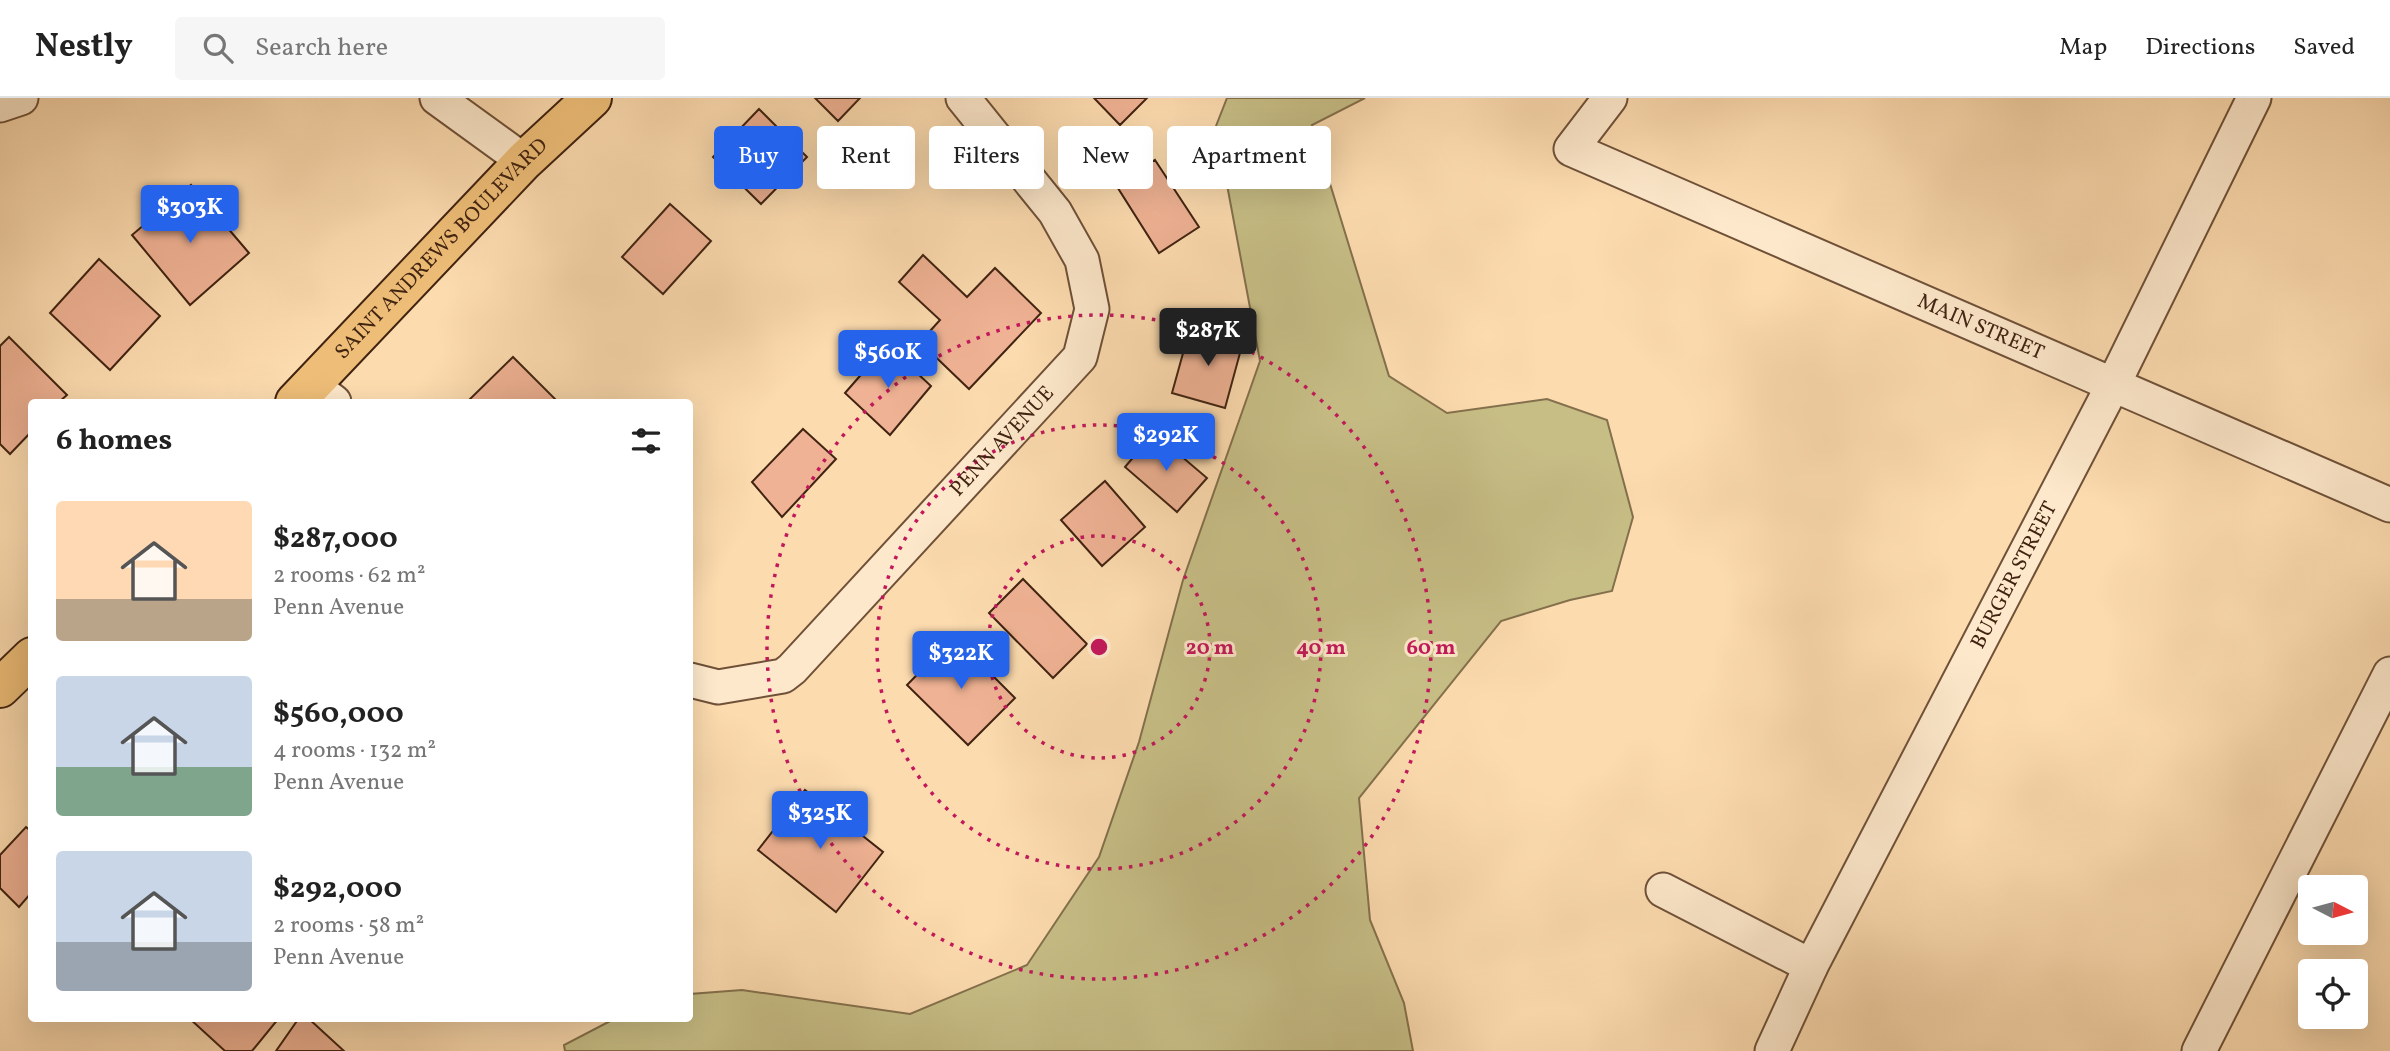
<!DOCTYPE html>
<html lang="en">
<head>
<meta charset="utf-8">
<style>
  body { margin:0; font-family:Vollkorn,serif; background:#f6f6f6; color:#222; height:100vh; display:flex; flex-direction:column; font-size:26px; white-space:nowrap }
  * { box-sizing:border-box; margin:0 }
  p { font-size:23px; color:#767676 }
  .icon { flex:none; width:38px; height:38px; fill:none; stroke:currentColor; stroke-width:2; stroke-linecap:round; stroke-linejoin:round }
  .map { position:relative; flex:1; overflow:hidden }
  .drawer { position:absolute; left:28px; top:301px; width:665px; height:623px; display:flex; flex-direction:column; background:#fff; border-radius:7px; box-shadow:0 7px 28px #0002 }
  .drawer>* { flex:none }
  .hud { position:absolute; left:714px; top:28px; width:665px; height:63px; display:flex; gap:14px }
  .needle { width:46px; rotate:96deg }
  .fabs { position:absolute; left:2298px; top:777px; display:grid; gap:14px }
  .fabs a { display:grid; place-items:center; width:70px; height:70px; border-radius:7px; background:#fff; box-shadow:0 7px 28px #0002; font-size:35px }
  .price { position:absolute; translate:-50% -60px; padding:0 16px; border-radius:7px; background:#2563eb; color:#fff; font-size:23px; line-height:46px; filter:drop-shadow(0 2px 4px #0008) }
  .price::after { content:''; position:absolute; left:50%; top:42px; width:21px; height:16px; margin-left:-10px; background:inherit; clip-path:polygon(0 0,100% 0,50% 100%) }
  .price.active { background:#222; color:#fff }
  ul { padding:0; list-style:none }
  li { display:flex; align-items:center; gap:21px; height:175px; padding:0 28px }
  li span { display:grid; place-items:center; flex:none; width:196px; height:140px; border-radius:7px; color:#555 }
  li>.icon { margin-inline-start:auto }
  span .icon { width:84px; height:84px; fill:#fffc; stroke-width:1 }
  li b { font-size:30px }
  h2 { display:flex; justify-content:space-between; align-items:center; height:84px; padding:0 28px; font-size:30px }
  .pill { padding:0 24px; border-radius:7px; background:#fff; box-shadow:0 7px 28px #0002; font-size:24px; line-height:63px }
  .pill.active { background:#2563eb; color:#fff }
  header { display:flex; align-items:center; gap:42px; box-sizing:border-box; height:98px; padding:0 35px; background:#fff; border-bottom:2px solid #e0e0e0 }
  header strong { font-size:33px }
  nav { display:flex; gap:38px; margin-inline-start:auto; font-size:24px }
  .search { width:490px; height:63px; background:#f6f6f6; display:flex; align-items:center; gap:18px; box-sizing:border-box; padding:0 24px; border-radius:7px; color:#767676; font-size:26px }
  .map>svg:first-child { display:block }
  .green { fill:#c7be86; stroke:#84704c; stroke-width:2 }
  .building { fill:#efb294; stroke:#402311; stroke-width:2 }
  .lines { fill:none; stroke-linecap:round; stroke-linejoin:round }
  .minor-casing { stroke:#6f5138; stroke-width:37 }
  .primary-casing { stroke:#402311; stroke-width:42 }
  .minor { stroke:#fde8cb; stroke-width:33 }
  .primary { stroke:#eebe78; stroke-width:38 }
  .ring { fill:none; stroke:#c2185b; stroke-width:3.5; stroke-dasharray:3.5 7 }
  .labels { text-anchor:middle; dominant-baseline:central; stroke-width:6; stroke-linejoin:round; paint-order:stroke }
  .street-label { font-size:21px; fill:#402311; stroke:#fde8cb }
  .centre { fill:#c2185b; stroke:#fde8cb; stroke-width:3.5 }
  .ring-label { font-size:21px; text-anchor:middle; font-weight:bold; fill:#c2185b; stroke:#fde8cb; stroke-width:6; stroke-linejoin:round; paint-order:stroke }
</style>
</head>
<body>
<header>
<strong>Nestly</strong>
<div class="search"><svg class="icon" aria-label="search" viewBox="0 0 24 24"><circle cx="10" cy="10" r="6"/><path d="M15 15l6 6"/></svg>Search here</div>
<nav><a>Map</a><a>Directions</a><a>Saved</a></nav>
</header>
<div class="map">
<svg width="2390" height="953" viewBox="0 0 2390 953">
  <rect width="100%" height="100%" fill="#fcdbaf"/>
  <filter id="stains"><feTurbulence type="fractalNoise" baseFrequency=".00286" numOctaves="4"/><feColorMatrix values="0 0 0 0 .2 0 0 0 0 .09 0 0 0 0 .02 0 0 0 .5 -.17"/></filter>
  <radialGradient id="worn" r=".72"><stop offset=".6" stop-color="#630" stop-opacity="0"/><stop offset="1" stop-color="#630" stop-opacity=".3"/></radialGradient>
  <!-- green -->
  <path class="green" d="M1227 0H1365L1312 27 1389 278 1447 315 1547 301 1607 322 1633 419 1612 493 1570 502 1501 523 1359 700 1370 822 1404 905 1413 953H565L564 947 614 921 690 920V896L742 892 910 916 1027 867 1099 759 1139 644 1183 482 1260 263 1216 28Z"/>
  <!-- building -->
  <path class="building" d="M815 0H860L838 23Z
    M1094 0H1147L1120 27Z
    M759 11 807 59 761 106 713 59Z
    M1155 62 1199 129 1159 155 1116 87Z
    M191 87 249 155 190 207 132 137Z
    M670 106 711 143 663 196 622 159Z
    M923 157 967 199 995 170 1041 215 969 291 920 244 940 222 899 184Z
    M99 161 160 218 110 272 50 215Z
    M1190 230 1243 244 1225 310 1172 295Z
    M9 239 67 297 59 304H32V333L10 356 0 346V248Z
    M887 247 931 288 890 337 845 295Z
    M513 259 558 304H467Z
    M803 331 836 361 782 419 752 384Z
    M1154 335 1207 380 1177 414 1125 369Z
    M1105 383 1145 429 1102 468 1061 422Z
    M1023 481 1087 546 1053 580 989 515Z
    M954 539 1015 600 968 647 907 587Z
    M805 692 883 754 836 814 758 752Z
    M26 729 32 734V794L19 809 0 790V757Z
    M189 920H279L252 953H225Z
    M299 920H308L344 953H276Z"/>
  <g class="lines">
    <defs>
      <g id="minor">
        <path d="M437 0 524 63"/>
        <path id="s1" d="M1610 0 1571 51 2390 407"/>
        <path d="M0 7 21 0"/>
        <path d="M312 287 334 304"/>
        <path id="s2" d="M690 582 718 589 783 578 792 571 1080 259 1092 211 1082 162 1055 114 963 0"/>
        <path d="M1663 792 1811 868"/>
        <path id="s3" d="M1772 953 1811 868 2113 287 2254 0"/>
        <path d="M2199 953 2390 576"/>
      </g>
      <g id="primary">
        <path id="s4" d="M295 304 524 63 592 0"/>
        <path d="M0 590 32 559"/>
      </g>
    </defs>
    <!-- minor casing -->
    <use href="#minor" class="minor-casing"/>
    <!-- primary casing -->
    <use href="#primary" class="primary-casing"/>
    <!-- minor -->
    <use href="#minor" class="minor"/>
    <!-- primary -->
    <use href="#primary" class="primary"/>
  </g>
  <!-- distance rings -->
  <g class="ring">
    <circle cx="1099" cy="549" r="111"/>
    <circle cx="1099" cy="549" r="222"/>
    <circle cx="1099" cy="549" r="332"/>
  </g>
  <g class="labels">
    <!-- street labels -->
    <g class="street-label">
      <text stroke="none"><textPath href="#s4" startOffset="212">SAINT ANDREWS BOULEVARD</textPath></text>
      <text stroke="none"><textPath href="#s1" startOffset="511">MAIN STREET</textPath></text>
      <text stroke="none"><textPath href="#s2" startOffset="416">PENN AVENUE</textPath></text>
      <text stroke="none"><textPath href="#s3" startOffset="534">BURGER STREET</textPath></text>
    </g>
  </g>
  <circle cx="1099" cy="549" r="10" class="centre"/>
  <g class="ring-label">
    <text x="1210" y="556">20 m</text>
    <text x="1321" y="556">40 m</text>
    <text x="1431" y="556">60 m</text>
  </g>
  <rect width="100%" height="100%" filter="url(#stains)"/>
  <rect width="100%" height="100%" fill="url(#worn)"/>
</svg>
<div class="fabs">
<a><svg class="needle" viewBox="-14 -14 28 28"><path d="M0-13l5 13h-10z" fill="#e53935"/><path d="M0 13l5-13h-10z" fill="#767676"/></svg></a>
<a><svg class="icon" aria-label="locate" viewBox="0 0 24 24"><circle cx="12" cy="12" r="6"/><path d="M12 2v4M12 18v4M2 12h4M18 12h4"/></svg></a>
</div>
<b class="price" style="left:190px;top:147px">$303K</b>
<b class="price active" style="left:1208px;top:270px">$287K</b>
<b class="price" style="left:888px;top:292px">$560K</b>
<b class="price" style="left:1166px;top:375px">$292K</b>
<b class="price" style="left:961px;top:593px">$322K</b>
<b class="price" style="left:820px;top:753px">$325K</b>
<div class="hud">
<a class="pill active">Buy</a>
<a class="pill">Rent</a>
<a class="pill">Filters</a>
<a class="pill">New</a>
<a class="pill">Apartment</a>
</div>
<section class="drawer">
<h2>6 homes<svg class="icon" aria-label="filters" viewBox="0 0 24 24"><path d="M4 7h16M4 17h16"/><circle cx="9" cy="7" r="2"/><circle cx="15" cy="17" r="2"/></svg></h2>
<ul>
<li><span style="background:linear-gradient(#ffd9b3 70%,#b9a48a 0)"><svg class="icon" aria-label="home" viewBox="0 0 24 24"><path d="M3 11l9-7 9 7M6 9v11h12V9"/></svg></span><div><b>$287,000</b><p>2 rooms · 62 m²</p><p>Penn Avenue</p></div></li>
<li><span style="background:linear-gradient(#c9d6e8 65%,#7fa58c 0)"><svg class="icon" aria-label="home" viewBox="0 0 24 24"><path d="M3 11l9-7 9 7M6 9v11h12V9"/></svg></span><div><b>$560,000</b><p>4 rooms · 132 m²</p><p>Penn Avenue</p></div></li>
<li><span style="background:linear-gradient(#c9d6e8 65%,#9aa5b1 0)"><svg class="icon" aria-label="home" viewBox="0 0 24 24"><path d="M3 11l9-7 9 7M6 9v11h12V9"/></svg></span><div><b>$292,000</b><p>2 rooms · 58 m²</p><p>Penn Avenue</p></div></li>
</ul>
</section>
</div>
</body>
</html>
